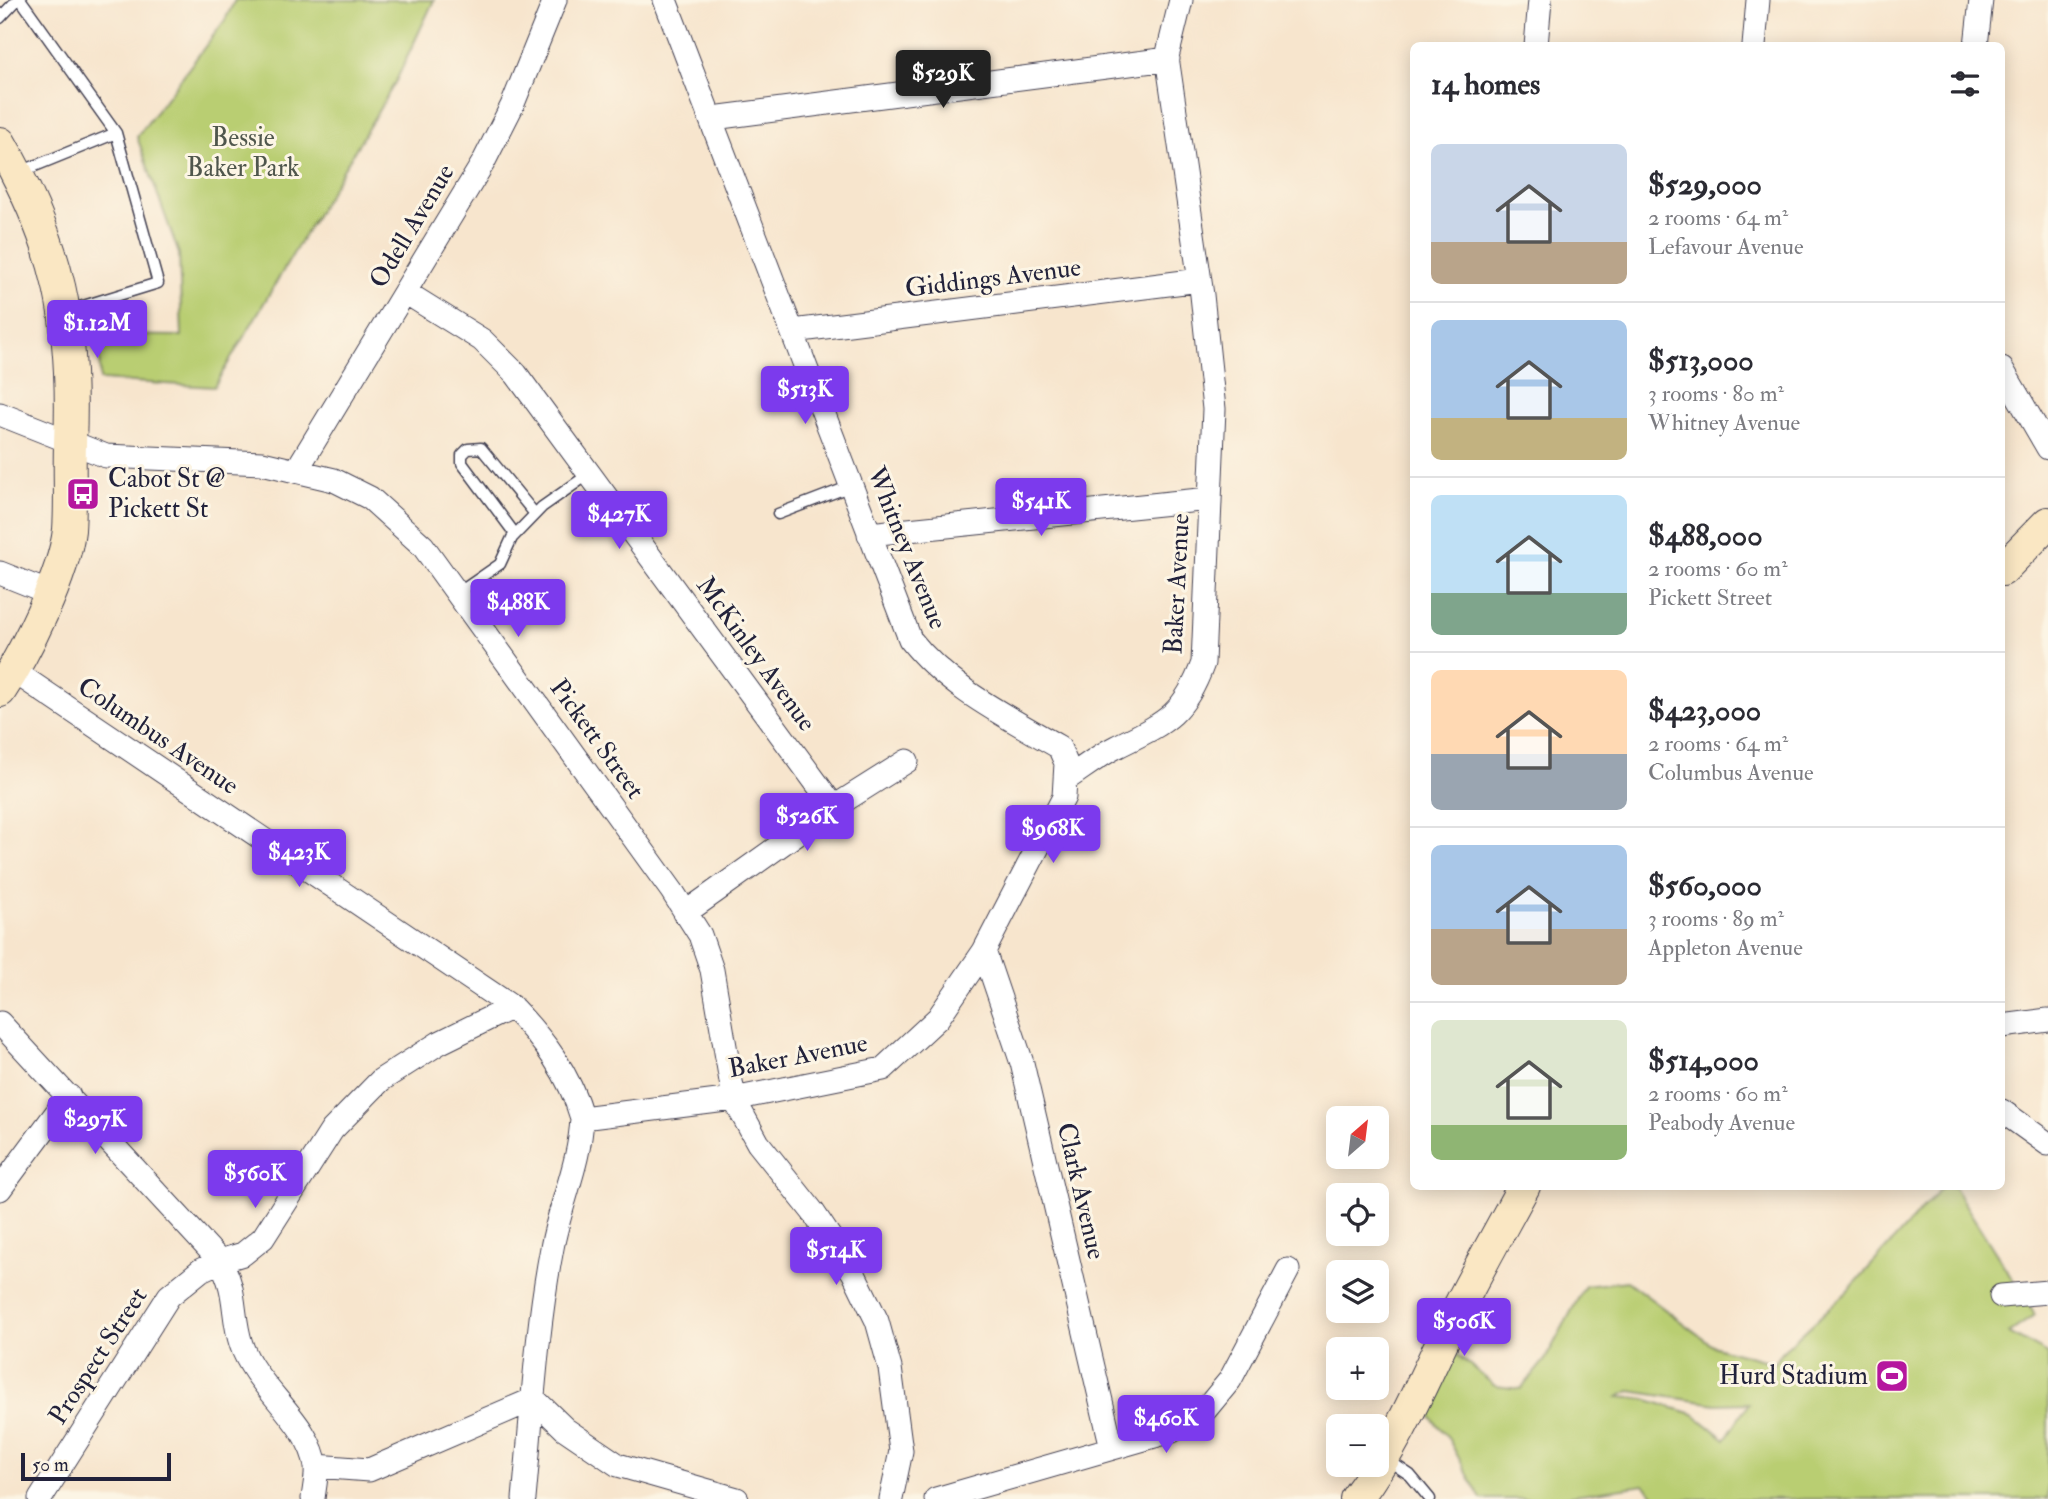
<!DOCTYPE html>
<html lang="en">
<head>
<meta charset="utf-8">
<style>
  body { margin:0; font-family:"IM FELL Double Pica",serif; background:#f7f7f7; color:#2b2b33; height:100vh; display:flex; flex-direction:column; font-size:26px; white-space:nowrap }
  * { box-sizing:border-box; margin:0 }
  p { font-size:23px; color:#7c7c81 }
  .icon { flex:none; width:38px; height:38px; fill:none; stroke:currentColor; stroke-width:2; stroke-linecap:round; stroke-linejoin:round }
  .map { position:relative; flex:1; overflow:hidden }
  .side { position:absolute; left:1410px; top:42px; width:595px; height:1148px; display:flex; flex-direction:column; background:#fff; border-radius:10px; box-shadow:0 4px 18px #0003 }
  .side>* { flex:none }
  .needle { width:46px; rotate:28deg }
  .controls { position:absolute; left:1326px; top:1106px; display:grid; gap:14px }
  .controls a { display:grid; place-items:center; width:63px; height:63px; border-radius:10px; background:#fff; box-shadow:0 4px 18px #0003; font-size:35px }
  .scale { position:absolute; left:21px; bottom:18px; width:150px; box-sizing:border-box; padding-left:7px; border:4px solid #22223b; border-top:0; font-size:19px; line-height:24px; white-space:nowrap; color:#22223b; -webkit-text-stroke:5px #fcf5e5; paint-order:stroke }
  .price { position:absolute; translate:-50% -60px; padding:0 16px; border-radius:7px; background:#7c3aed; color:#fff; font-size:23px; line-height:46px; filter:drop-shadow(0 2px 4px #0008) }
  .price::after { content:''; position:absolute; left:50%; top:42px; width:21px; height:16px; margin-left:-10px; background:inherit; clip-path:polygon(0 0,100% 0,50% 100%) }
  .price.active { background:#222; color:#fff }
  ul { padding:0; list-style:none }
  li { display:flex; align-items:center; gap:21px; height:175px; padding:0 21px }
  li+li { border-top:2px solid #e1e1e2 }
  li span { display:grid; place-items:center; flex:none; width:196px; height:140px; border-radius:10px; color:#555 }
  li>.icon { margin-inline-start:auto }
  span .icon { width:84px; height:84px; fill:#fffc; stroke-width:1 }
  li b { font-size:30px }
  h2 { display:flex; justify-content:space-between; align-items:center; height:84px; padding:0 21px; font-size:30px }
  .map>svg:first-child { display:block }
  .green { fill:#b9ce72; stroke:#6e7856; stroke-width:2; fill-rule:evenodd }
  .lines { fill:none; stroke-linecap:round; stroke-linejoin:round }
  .lane-casing { stroke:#423f51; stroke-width:13 }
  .street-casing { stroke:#423f51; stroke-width:25 }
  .secondary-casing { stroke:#423f51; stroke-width:34 }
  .lane { stroke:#fff; stroke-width:10 }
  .street { stroke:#fff; stroke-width:23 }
  .secondary { stroke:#fae7c3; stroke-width:32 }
  .labels { text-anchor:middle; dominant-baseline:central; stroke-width:6; stroke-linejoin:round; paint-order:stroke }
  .park-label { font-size:26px; fill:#4f564c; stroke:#fcf5e5 }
  .street-label { font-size:26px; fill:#22223b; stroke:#fcf5e5 }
  .poi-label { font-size:26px; fill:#22223b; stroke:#fcf5e5; text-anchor:start }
</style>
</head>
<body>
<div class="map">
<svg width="2048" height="1499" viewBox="0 0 2048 1499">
  <rect width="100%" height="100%" fill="#fcf5e5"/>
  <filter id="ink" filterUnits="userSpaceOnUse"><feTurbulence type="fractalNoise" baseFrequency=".0143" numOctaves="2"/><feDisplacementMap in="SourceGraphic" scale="14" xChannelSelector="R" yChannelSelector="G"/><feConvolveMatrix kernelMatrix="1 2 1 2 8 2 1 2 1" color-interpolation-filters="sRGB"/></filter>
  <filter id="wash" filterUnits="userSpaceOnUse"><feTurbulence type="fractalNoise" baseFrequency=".00686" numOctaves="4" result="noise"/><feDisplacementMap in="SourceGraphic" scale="28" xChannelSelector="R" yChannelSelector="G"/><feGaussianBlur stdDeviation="1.57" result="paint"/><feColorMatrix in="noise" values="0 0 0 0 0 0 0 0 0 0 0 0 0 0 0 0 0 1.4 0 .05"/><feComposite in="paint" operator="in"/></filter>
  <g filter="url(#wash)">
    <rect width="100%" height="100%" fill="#f7e5cd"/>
    <!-- green -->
    <path class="green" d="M235 0H434L396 81 214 387 100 380 99 335 182 336 179 254 137 137 225 20Z
      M1942 1187H1954L2035 1315 2009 1333 2048 1354V1499H1658L1644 1485 1547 1499H1481L1447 1436 1415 1398 1447 1346 1495 1386 1521 1389 1545 1360 1585 1286 1627 1281 1715 1347 1775 1363 1782 1352 1847 1292ZM1630 1391 1716 1404 1749 1403 1725 1439 1693 1414 1645 1399 1618 1397Z"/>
  </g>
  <g filter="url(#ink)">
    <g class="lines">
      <defs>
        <path id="lane" d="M21 0 116 133
          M0 18 17 0
          M20 172 116 133 158 283 67 311
          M778 514 851 486
          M515 534 462 463V455L468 449 481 448 535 514
          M458 593 500 564 512 538 542 507 589 474
          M1386 1459 1410 1475 1430 1499"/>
        <path id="street" d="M665 0 910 639C948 688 1006 716 1059 747L1066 763 1065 780
          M1536 46 1540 0
          M1754 46 1758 0
          M1976 46 1981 0
          M713 118 1168 59
          M405 292 482 340 516 374 834 807
          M793 331 1200 280
          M2002 369 2048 448
          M0 414 106 456 262 463 334 480 370 498 423 546 672 891 700 935 712 970 734 1099 758 1143 813 1212 853 1272 877 1321 890 1368 901 1451 891 1499
          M296 471 483 163 512 106 555 0
          M869 534 1209 499
          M0 573 50 593
          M12 670 512 1007C544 1040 569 1073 582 1118
          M685 913 834 807 907 761
          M984 951 1022 1063 1112 1448
          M0 1023 220 1261 201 1270 169 1296 40 1499
          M2002 1026 2048 1020
          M2002 1111 2048 1144
          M0 1189 69 1096
          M2001 1296 2048 1292
          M316 1466 369 1470 534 1399 565 1429 618 1465 737 1499
          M313 1499C314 1489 317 1477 316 1467 311 1423 255 1387 241 1344 231 1313 238 1292 220 1261L243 1254 263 1238 332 1130 381 1080 439 1043 512 1007
          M524 1499C532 1416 536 1331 552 1248 560 1204 580 1163 582 1118L734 1099 883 1069 938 1018 984 951 1064 797 1065 780C1082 769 1098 756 1116 747 1164 723 1184 716 1203 663L1214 409 1202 295 1167 57 1181 0
          M936 1499 1172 1431 1206 1409 1230 1380 1288 1270"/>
        <path id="secondary" d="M0 143C60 247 75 325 70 444 69 473 71 502 69 530 64 575 25 653 0 691
          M2002 570 2048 523
          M1356 1499C1398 1443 1422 1382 1453 1319 1475 1274 1500 1231 1524 1186"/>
      </defs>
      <!-- lane casing -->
      <use href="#lane" class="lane-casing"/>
      <!-- street casing -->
      <use href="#street" class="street-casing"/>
      <!-- secondary casing -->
      <use href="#secondary" class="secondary-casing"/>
      <!-- lane -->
      <use href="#lane" class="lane"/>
      <!-- street -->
      <use href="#street" class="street"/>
      <!-- secondary -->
      <use href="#secondary" class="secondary"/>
    </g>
  </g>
  <!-- icons -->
  <defs>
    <symbol id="bus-square" viewBox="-11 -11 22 22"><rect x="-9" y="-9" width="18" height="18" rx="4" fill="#b5179e" stroke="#fcf5e5"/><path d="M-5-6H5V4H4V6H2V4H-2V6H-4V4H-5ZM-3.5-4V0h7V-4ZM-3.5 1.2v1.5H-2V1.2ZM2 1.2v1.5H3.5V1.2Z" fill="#fff"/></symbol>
    <symbol id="stadium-square" viewBox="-11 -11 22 22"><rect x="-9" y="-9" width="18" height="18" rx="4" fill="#b5179e" stroke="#fcf5e5"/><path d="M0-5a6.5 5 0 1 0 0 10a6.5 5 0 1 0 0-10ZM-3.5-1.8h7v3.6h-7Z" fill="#fff"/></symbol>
  </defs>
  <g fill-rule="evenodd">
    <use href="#bus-square" x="64" y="475" width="38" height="38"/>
    <use href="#stadium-square" x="1873" y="1357" width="38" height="38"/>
  </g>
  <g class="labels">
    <!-- park labels -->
    <g class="park-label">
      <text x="243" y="138">Bessie<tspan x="243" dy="30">Baker Park</tspan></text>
    </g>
    <!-- street labels -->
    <g class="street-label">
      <text transform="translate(412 226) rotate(-59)">Odell Avenue</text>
      <text transform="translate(993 278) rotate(-7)">Giddings Avenue</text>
      <text transform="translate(907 548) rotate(68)">Whitney Avenue</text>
      <text transform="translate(1177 584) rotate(-87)">Baker Avenue</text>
      <text transform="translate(756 654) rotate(54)">McKinley Avenue</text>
      <text transform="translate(158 736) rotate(34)">Columbus Avenue</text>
      <text transform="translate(597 739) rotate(54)">Pickett Street</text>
      <text transform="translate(798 1056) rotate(-11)">Baker Avenue</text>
      <text transform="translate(1081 1191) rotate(77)">Clark Avenue</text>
      <text transform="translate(98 1356) rotate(-57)">Prospect Street</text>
    </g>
    <!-- poi labels -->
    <g class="poi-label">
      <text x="108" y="479">Cabot St @<tspan x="108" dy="30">Pickett St</tspan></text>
      <text x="1868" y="1376" text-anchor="end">Hurd Stadium</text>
    </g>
  </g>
</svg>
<div class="controls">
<a><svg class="needle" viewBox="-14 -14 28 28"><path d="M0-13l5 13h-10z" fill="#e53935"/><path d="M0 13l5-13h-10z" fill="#7c7c81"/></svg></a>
<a><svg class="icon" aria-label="locate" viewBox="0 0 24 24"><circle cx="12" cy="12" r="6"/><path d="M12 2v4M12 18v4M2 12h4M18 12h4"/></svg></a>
<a><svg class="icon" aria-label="layers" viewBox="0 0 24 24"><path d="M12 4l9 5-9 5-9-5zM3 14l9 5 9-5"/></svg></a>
<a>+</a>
<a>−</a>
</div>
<div class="scale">50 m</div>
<b class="price active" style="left:943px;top:110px">$529K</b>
<b class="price" style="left:97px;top:360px">$1.12M</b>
<b class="price" style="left:805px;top:426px">$513K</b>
<b class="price" style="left:1041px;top:538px">$541K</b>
<b class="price" style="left:619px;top:551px">$427K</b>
<b class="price" style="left:518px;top:639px">$488K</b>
<b class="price" style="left:807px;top:853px">$526K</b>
<b class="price" style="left:1053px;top:865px">$968K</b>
<b class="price" style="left:299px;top:889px">$423K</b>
<b class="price" style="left:95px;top:1156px">$297K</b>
<b class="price" style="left:255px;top:1210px">$560K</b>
<b class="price" style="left:836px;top:1287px">$514K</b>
<b class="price" style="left:1464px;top:1358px">$506K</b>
<b class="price" style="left:1166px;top:1455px">$460K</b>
<section class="side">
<h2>14 homes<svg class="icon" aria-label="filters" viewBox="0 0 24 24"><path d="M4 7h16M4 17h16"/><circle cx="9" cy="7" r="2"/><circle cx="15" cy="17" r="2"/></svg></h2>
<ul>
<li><span style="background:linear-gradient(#c9d6e8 70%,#b9a48a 0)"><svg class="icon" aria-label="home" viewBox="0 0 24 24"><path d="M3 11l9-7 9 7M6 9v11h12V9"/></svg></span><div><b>$529,000</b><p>2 rooms · 64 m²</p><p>Lefavour Avenue</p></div></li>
<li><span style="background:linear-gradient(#a9c7e8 70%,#c2b280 0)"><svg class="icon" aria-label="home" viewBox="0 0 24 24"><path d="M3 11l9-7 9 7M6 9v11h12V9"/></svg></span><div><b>$513,000</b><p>3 rooms · 80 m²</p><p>Whitney Avenue</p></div></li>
<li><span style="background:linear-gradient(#bfe0f5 70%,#7fa58c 0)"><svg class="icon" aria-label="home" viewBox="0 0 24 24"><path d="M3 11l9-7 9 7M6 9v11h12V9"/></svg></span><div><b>$488,000</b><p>2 rooms · 60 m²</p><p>Pickett Street</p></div></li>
<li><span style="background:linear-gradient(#ffd9b3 60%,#9aa5b1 0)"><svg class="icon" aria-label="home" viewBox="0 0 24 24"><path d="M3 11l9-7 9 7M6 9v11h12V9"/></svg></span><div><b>$423,000</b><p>2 rooms · 64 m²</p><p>Columbus Avenue</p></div></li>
<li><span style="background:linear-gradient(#a9c7e8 60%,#b9a48a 0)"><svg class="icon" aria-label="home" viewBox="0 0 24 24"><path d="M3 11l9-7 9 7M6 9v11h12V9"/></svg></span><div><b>$560,000</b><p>3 rooms · 89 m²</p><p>Appleton Avenue</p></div></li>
<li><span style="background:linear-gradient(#dfe7d0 75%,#8fb573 0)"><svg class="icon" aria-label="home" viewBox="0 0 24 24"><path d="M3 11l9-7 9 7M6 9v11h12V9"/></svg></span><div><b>$514,000</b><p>2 rooms · 60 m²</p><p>Peabody Avenue</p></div></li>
</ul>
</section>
</div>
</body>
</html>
